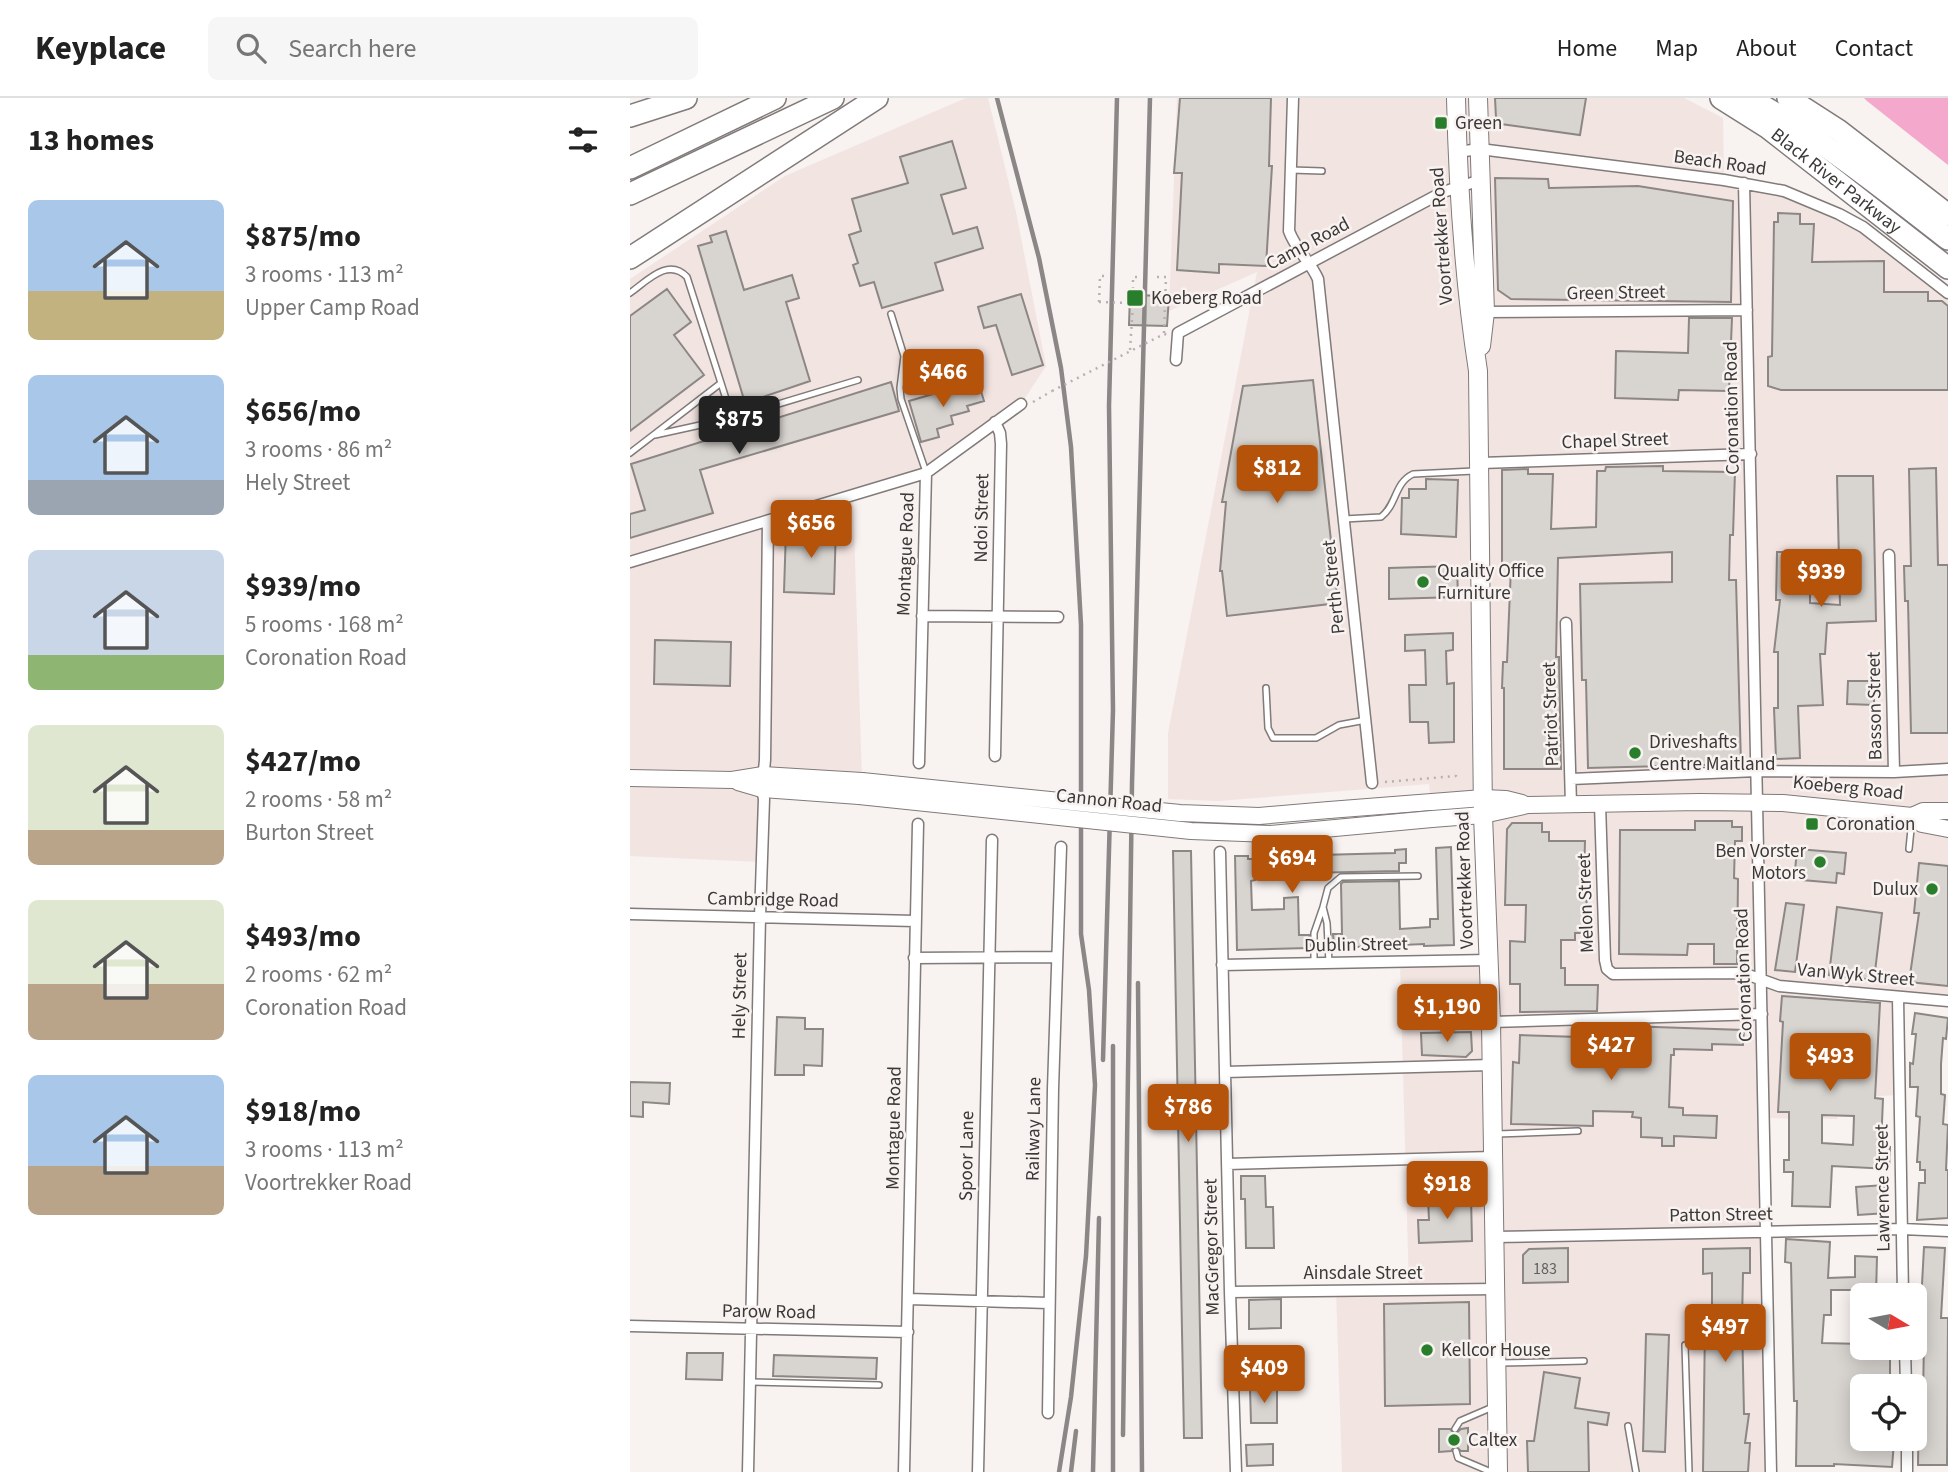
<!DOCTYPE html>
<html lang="en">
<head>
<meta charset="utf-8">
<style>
  body { margin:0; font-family:"Source Sans 3",sans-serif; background:#f6f6f6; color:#222; height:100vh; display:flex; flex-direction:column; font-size:26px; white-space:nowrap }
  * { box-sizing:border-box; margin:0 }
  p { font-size:23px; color:#767676 }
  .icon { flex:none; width:38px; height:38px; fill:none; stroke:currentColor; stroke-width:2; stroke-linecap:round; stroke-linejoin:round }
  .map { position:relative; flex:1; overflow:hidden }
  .details { display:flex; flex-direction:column; background:#fff; width:630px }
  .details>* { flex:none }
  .needle { width:46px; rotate:100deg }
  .controls { position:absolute; left:1220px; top:1185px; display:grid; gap:14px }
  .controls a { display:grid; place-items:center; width:77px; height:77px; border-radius:10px; background:#fff; box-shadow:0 4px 18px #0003; font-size:35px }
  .price { position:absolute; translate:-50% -60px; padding:0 16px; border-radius:7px; background:#b45309; color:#fff; font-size:23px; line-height:46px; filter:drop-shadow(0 2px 4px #0008) }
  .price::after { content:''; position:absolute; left:50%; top:42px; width:21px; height:16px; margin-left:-10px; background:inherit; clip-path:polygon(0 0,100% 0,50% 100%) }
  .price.current { background:#222; color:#fff }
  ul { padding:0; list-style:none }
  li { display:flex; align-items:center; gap:21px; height:175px; padding:0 28px }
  li span { display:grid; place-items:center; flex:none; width:196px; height:140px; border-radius:10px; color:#555 }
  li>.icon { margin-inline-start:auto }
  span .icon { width:84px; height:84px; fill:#fffc; stroke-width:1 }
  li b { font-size:30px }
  h2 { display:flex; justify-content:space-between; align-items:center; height:84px; padding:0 28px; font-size:30px }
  header { display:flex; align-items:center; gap:42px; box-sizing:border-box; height:98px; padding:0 35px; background:#fff; border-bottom:2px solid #e0e0e0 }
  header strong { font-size:33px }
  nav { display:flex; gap:38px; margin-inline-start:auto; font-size:24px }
  .search { width:490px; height:63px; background:#f6f6f6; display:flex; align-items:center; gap:18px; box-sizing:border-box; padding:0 24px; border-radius:10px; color:#767676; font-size:26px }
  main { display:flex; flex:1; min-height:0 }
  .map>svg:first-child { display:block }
  .built { fill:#f2e4e1 }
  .water { fill:#f3a8cc }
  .building { fill:#d8d4d0; stroke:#8c8784; stroke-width:2; fill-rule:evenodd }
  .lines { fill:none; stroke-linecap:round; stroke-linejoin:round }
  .service-casing { stroke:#807a79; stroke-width:8 }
  .minor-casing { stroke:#807a79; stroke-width:13 }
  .secondary-casing { stroke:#807a79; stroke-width:18 }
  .primary-casing { stroke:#807a79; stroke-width:20 }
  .motorway-casing { stroke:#807a79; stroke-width:24 }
  .path { stroke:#b7b2b1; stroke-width:2.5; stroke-dasharray:2 5; stroke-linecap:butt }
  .service { stroke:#fff; stroke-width:5 }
  .minor { stroke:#fff; stroke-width:10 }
  .secondary { stroke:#fff; stroke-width:16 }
  .primary { stroke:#fff; stroke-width:18 }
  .motorway { stroke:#fff; stroke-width:21 }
  .rail { stroke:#8b8786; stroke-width:4.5 }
  .secondary-bridge-casing { stroke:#807a79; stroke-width:18; stroke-linecap:butt }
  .path-bridge { stroke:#b7b2b1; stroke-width:2.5; stroke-dasharray:2 5; stroke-linecap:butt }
  .secondary-bridge { stroke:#fff; stroke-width:16 }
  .poi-dot { fill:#297e2b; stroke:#f8f2f0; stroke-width:2.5 }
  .labels { text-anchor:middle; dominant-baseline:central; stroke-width:5; stroke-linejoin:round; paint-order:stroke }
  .number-label { font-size:16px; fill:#62605e }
  .poi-label { font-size:19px; fill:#3b3938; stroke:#f8f2f0; text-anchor:start }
  .street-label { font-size:19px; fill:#3b3938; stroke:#f8f2f0 }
</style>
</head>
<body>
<header>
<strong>Keyplace</strong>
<div class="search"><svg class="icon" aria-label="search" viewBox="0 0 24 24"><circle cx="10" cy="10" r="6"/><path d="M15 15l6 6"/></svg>Search here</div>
<nav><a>Home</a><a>Map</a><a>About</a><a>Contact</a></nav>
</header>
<main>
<section class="details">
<h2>13 homes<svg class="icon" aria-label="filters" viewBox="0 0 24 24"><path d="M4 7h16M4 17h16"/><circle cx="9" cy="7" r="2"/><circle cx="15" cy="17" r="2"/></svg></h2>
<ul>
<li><span style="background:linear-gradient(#a9c7e8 65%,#c2b280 0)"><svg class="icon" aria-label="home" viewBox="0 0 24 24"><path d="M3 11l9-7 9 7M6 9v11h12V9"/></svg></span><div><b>$875/mo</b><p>3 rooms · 113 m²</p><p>Upper Camp Road</p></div></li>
<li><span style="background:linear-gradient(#a9c7e8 75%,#9aa5b1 0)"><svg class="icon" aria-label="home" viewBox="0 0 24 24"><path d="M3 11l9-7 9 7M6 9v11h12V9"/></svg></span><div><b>$656/mo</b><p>3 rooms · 86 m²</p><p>Hely Street</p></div></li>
<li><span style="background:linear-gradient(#c9d6e8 75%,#8fb573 0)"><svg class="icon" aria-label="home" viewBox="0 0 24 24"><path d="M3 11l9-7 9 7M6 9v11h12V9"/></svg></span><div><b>$939/mo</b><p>5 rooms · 168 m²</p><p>Coronation Road</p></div></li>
<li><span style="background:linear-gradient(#dfe7d0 75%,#b9a48a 0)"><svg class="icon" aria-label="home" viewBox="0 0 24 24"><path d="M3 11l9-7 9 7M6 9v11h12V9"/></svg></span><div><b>$427/mo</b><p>2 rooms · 58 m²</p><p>Burton Street</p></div></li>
<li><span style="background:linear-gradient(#dfe7d0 60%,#b9a48a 0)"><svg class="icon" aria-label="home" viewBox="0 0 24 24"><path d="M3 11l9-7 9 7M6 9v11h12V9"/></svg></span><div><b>$493/mo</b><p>2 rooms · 62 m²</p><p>Coronation Road</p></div></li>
<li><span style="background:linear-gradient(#a9c7e8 65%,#b9a48a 0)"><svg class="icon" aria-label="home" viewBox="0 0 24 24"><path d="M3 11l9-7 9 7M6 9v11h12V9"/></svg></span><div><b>$918/mo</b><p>3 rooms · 113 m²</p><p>Voortrekker Road</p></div></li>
</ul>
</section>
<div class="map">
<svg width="1318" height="1374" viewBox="0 0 1318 1374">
  <rect width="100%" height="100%" fill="#f8f2f0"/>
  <!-- built -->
  <path class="built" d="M336 0H358L386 114 416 268 391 306 296 375 223 398 232 683 134 677 131 764 0 758V181L155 78Z
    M547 0H1054L1093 20 1094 82 1114 85 1209 116 1318 195V903L1268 899 1269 997 1209 1000 1207 1021 1135 1020 1141 1374H712L706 1192H779L770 864 859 861 853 700 801 704 799 686 588 703 538 701V635L627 174 539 213Z"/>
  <!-- water -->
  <path class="water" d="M1234 0H1318V67L1237 3Z"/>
  <!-- building -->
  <path class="building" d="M550 0H641L639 68H642L636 168 589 166V175L547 172 552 75H544Z
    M865 0H956L950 37 871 26 866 20Z
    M322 43 336 90 311 97 323 136 347 129 353 150 305 165 313 192 252 210 244 184 230 188 223 167 228 165 219 137 231 133 222 101 278 85 270 59Z
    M865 80 918 81 919 90 1008 88 1103 103 1101 204 881 201 868 192Z
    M1148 115 1170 116V126H1184L1182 164 1254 163V194H1298V203H1312L1318 208V292H1151L1138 288V259L1142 258 1144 124H1148Z
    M96 133 114 192 162 177 169 200 156 204 180 283 115 305 68 148 82 144 80 138Z
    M37 191 61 224 44 237 74 277 0 333V218Z
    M391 196 413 267 382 277 366 227 354 230 348 209Z
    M500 197 539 198 537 228 499 227Z
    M1059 220H1102L1099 293 1049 292 1048 302 985 300 986 253 1058 255Z
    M683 282 708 505 597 518 592 473H590L596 404H592L613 288Z
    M348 283 354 303 337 308 339 313 321 318 323 326 307 331 309 339 291 344 279 303Z
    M261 284 269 313 70 372 83 415 0 440V416L15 412 1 366Z
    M1033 368V373L1105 374 1103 437H1100L1099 482H1106L1111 666 958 670 956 582H952L950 486 1042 484V454L928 460 926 559H929L931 671H874V590H872L873 564H877L881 469H872V372L898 371V376H923L921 431 966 429 967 373H975L976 369Z
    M1306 370 1308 467H1318V635H1281L1278 503H1275L1274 468H1281L1279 371Z
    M1207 378H1243L1246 523 1197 525 1195 556H1190L1193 607 1168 608 1170 660 1146 661 1144 610H1148V554H1144L1150 502H1146L1147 454H1175V474H1180V505L1210 507Z
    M796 381 828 382 826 439 771 436 772 400H779V391H796Z
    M175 426 206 427 204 496 154 494 156 432 175 433Z
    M827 468 828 499 759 501V470Z
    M823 535V552L816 553 817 586 824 585V644L799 645 798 624H780L779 587H796L795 552 775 553V537Z
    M25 542 101 544 100 588 24 586Z
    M1218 583H1244V607L1217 606Z
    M1065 723H1102V729H1112V743H1105L1104 780 1108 781 1107 866H1084V846H1058L1057 857 989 856 990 732H1065Z
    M882 725H912V734H919V743H955L954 777H957L956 835H945V842H931V870H935V887H968L967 913 890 914V886H880V843L895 844 896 807H875L877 731Z
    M821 749 824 847 794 848V846L704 850 703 836H712L711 786 713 784 769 783 770 831 800 829V821H808L806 750Z
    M776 751V765H769V773L625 776V782L621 783 622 812 654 811V800L668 799 669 837H679V850L607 852 605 758H618V761L689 760V757L765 755V752Z
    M1167 751 1216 755 1214 776 1207 775 1206 785 1172 782 1173 773H1165Z
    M543 753H561L572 1340H554Z
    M1289 765 1318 768V888L1279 884 1289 815H1284Z
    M1156 805 1174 807 1165 874 1145 872Z
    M1207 809 1252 815 1244 882 1199 877Z
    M1152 898 1250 905 1245 1000 1253 1001 1251 1048 1260 1049 1259 1071 1202 1068 1200 1109 1162 1108 1163 1074H1154V1062H1159V1014H1148L1153 924 1150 923ZM1192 1017 1224 1018 1223 1047 1192 1045Z
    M1285 915 1318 920 1316 941 1313 940 1311 966V996L1315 997 1313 1026 1318 1027 1316 1072H1318V1120L1287 1122 1289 1085H1295V1072H1290V1064H1287L1290 1019 1286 1018 1288 989H1280V965L1283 966 1286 936H1282Z
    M147 919 175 920V931H193L192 968 174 967V977H145Z
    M995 928 1114 932 1113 947 1082 946V952L1044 951V957H1041L1039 1009 1053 1010V1017L1087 1018 1086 1040 1044 1038V1048H1032V1040L1011 1039V1020L1002 1019 1003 1014 963 1013V1028L881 1026 883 964 889 965 890 937 949 939 948 964 993 965Z
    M841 934 842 953 836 959 792 957 791 935Z
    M0 984 40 985 39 1006 13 1004V1019L0 1018Z
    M611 1078H635L636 1109H643L644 1150H616L615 1101H611Z
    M1255 1087 1257 1115 1228 1117 1226 1089Z
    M841 1099 842 1143 789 1145 788 1122H799L798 1100Z
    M1156 1141 1200 1144 1198 1180 1225 1179V1158L1247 1159 1246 1197H1225V1192H1201V1217H1194L1192 1245 1232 1246V1250H1260V1288H1232V1342L1264 1344 1262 1369 1204 1366V1368H1166L1167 1303H1164L1161 1165 1155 1164Z
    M1294 1149 1315 1150 1311 1220H1318L1317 1367H1288L1289 1299H1293L1294 1242H1289Z
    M938 1150V1184L893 1185V1157L899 1151Z
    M1120 1150V1175H1113L1112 1224 1114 1316H1119L1115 1345H1120L1118 1374H1073L1075 1226H1082V1175L1073 1176V1151Z
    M651 1201V1230L619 1231V1202Z
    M839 1204 840 1306 755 1308 754 1206Z
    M1016 1236 1039 1237 1035 1354 1013 1353Z
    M57 1255H93L92 1282 56 1281Z
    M144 1257 247 1260 246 1281 143 1278Z
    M914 1274 950 1280 945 1310 979 1315 977 1327 958 1324 959 1374H898L897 1343H904Z
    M647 1289V1325H621L620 1290Z
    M838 1330V1353H831L825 1348 821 1353 809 1354V1331H820L825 1336 831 1331Z
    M643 1346V1367L617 1368 616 1347Z"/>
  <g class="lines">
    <defs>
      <path id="service" d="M661 72 692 73
        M0 195C17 183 38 159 57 179L91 285 0 355
        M261 216 274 258 270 290 271 301 296 374
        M102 320 228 282
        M25 337 102 320 91 285
        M714 421 751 419C767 407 764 385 783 376L844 373
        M636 590 638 630 643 640H686L709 627 736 622
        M1279 751 1282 721
        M693 809 698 790 711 779 788 778
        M684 866V835L693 809 697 825 699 865
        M867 1036 948 1033
        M1055 1247 1059 1374
        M870 1265 954 1263
        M120 1284 249 1287
        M998 1328 1006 1374
        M825 1331 830 1323 865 1308
        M826 1353 828 1360 861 1374"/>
      <path id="minor" d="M663 0 659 133C666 152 680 163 688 181L742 685
        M827 54 850 51 1094 82 1154 93 1209 116 1233 129 1318 195
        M1114 85 1141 1374
        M855 214 1117 212
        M546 262 548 235 813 94 851 82
        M851 365 1121 356
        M1259 457 1264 674
        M0 464 296 375 391 306
        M292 518 428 519
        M936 525 941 707
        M365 658 371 346 370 335 365 324
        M289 665 296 375
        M941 681 1127 673 1264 674 1318 671
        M970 706 975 862 977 871 983 876 1113 875 1149 888 1318 903
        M590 754 600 1194 606 1374
        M0 816 285 823
        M284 860 427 859
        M592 867 859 862
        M1268 899 1273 1197
        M861 924 1132 916
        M595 974 862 967
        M597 1066 863 1059
        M865 1139 1272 1131 1318 1133
        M600 1194 866 1191
        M279 1201 418 1205
        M0 1228 278 1234
        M1275 1250 1276 1288
        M418 1315 423 991 431 749
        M1277 1340V1374
        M118 1374 130 819 134 701 132 691 135 662 138 423
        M274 1374 288 726
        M348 1374 362 742"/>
      <path id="secondary" d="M0 680 102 682 133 677 232 683
        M108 684 132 691 229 698
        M699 712 853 700 876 701 892 705
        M1282 718 1292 726 1318 731
        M802 721 853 717 898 707 1070 704 1153 705 1282 718 1293 713H1318"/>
      <path id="primary" d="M826 0C828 91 834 182 848 273L853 717 861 924 868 1374
        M848 0 855 214 851 248"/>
      <g id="motorway">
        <path id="s1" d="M1091 0 1137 29 1318 170"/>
        <path d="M1119 0C1190 40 1254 91 1318 141"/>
        <path d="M1158 0 1208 32 1318 117"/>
        <path d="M0 18 56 0"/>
        <path d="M0 70 145 0"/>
        <path d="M0 96 203 0"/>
        <path d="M0 160 247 0"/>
      </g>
    </defs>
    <!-- service casing -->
    <use href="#service" class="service-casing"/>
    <!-- minor casing -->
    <use href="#minor" class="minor-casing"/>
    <!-- secondary casing -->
    <use href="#secondary" class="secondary-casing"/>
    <!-- primary casing -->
    <use href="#primary" class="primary-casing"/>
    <!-- motorway casing -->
    <use href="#motorway" class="motorway-casing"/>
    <!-- path -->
    <path class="path" d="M527 179H536L534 236
      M469 204 470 178H479
      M499 205H503L500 253
      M503 205V179H512
      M403 304 422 293
      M755 684 826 678 829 681"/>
    <!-- service -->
    <use href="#service" class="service"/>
    <!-- minor -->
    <use href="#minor" class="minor"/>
    <!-- secondary -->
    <use href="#secondary" class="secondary"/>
    <!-- primary -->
    <use href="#primary" class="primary"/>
    <!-- motorway -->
    <use href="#motorway" class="motorway"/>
    <!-- rail -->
    <path class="rail" d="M367 0 409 160 431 270 441 349 451 527V836L459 892 465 987 456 1158 441 1299 429 1374
      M508 885 512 1374
      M483 948V1374
      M473 962 483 612 479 308 487 0
      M493 1337 502 686 520 0
      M441 1374 446 1333
      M463 1374 469 1120"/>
    <defs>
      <path id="secondary-bridge" d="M232 683 550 715 629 718 699 712
        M229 698 561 733 640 736 802 721"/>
    </defs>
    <!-- secondary-bridge casing -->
    <use href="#secondary-bridge" class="secondary-bridge-casing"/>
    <!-- path-bridge -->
    <path class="path-bridge" d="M469 204 499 205
      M422 293 534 236 538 237"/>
    <!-- secondary-bridge -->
    <use href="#secondary-bridge" class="secondary-bridge"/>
  </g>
  <!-- markers -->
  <g class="poi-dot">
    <rect x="804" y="18" width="14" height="14" rx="3.5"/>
    <rect x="496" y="191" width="18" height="18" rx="3.5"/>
    <circle cx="793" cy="484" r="7"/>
    <circle cx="1005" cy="655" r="7"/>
    <rect x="1175" y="719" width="14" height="14" rx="3.5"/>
    <circle cx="1190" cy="764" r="7"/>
    <circle cx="1302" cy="791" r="7"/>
    <circle cx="797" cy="1252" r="7"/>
    <circle cx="824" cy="1342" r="7"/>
  </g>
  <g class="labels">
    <!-- number labels -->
    <g class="number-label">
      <text x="915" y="1171">183</text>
    </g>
    <!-- poi labels -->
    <g class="poi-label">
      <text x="825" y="25">Green</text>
      <text x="521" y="200">Koeberg Road</text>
      <text x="807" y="473">Quality Office<tspan x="807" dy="22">Furniture</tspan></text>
      <text x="1019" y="644">Driveshafts<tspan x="1019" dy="22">Centre Maitland</tspan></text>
      <text x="1196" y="726">Coronation</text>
      <text x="1176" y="753" text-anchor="end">Ben Vorster<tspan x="1176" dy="22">Motors</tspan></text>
      <text x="1288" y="791" text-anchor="end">Dulux</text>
      <text x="811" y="1252">Kellcor House</text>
      <text x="838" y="1342">Caltex</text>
    </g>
    <!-- street labels -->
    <g class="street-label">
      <text transform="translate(1090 65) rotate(8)">Beach Road</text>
      <text stroke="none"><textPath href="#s1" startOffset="142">Black River Parkway</textPath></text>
      <text transform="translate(812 138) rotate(-94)">Voortrekker Road</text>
      <text transform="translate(678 146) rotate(-28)">Camp Road</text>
      <text transform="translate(986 195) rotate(-1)">Green Street</text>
      <text transform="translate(1102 310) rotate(-91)">Coronation Road</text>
      <text transform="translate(985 343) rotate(-2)">Chapel Street</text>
      <text transform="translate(352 420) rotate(-89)">Ndoi Street</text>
      <text transform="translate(276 456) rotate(-88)">Montague Road</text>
      <text transform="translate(704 489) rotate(-96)">Perth Street</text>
      <text transform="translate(1245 608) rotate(-91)">Basson Street</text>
      <text transform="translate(921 616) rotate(-92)">Patriot Street</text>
      <text transform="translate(1218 690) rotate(6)">Koeberg Road</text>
      <text transform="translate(479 703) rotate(6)">Cannon Road</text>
      <text transform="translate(835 782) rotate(-92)">Voortrekker Road</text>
      <text transform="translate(143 802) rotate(1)">Cambridge Road</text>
      <text transform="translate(956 805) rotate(-92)">Melon Street</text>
      <text transform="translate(726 847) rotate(-1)">Dublin Street</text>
      <text transform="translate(1114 877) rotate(-92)">Coronation Road</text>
      <text transform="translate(1226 877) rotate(5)">Van Wyk Street</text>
      <text transform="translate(110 898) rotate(-89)">Hely Street</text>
      <text transform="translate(264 1030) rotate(-89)">Montague Road</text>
      <text transform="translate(404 1031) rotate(-89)">Railway Lane</text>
      <text transform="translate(337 1058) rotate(-89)">Spoor Lane</text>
      <text transform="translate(1253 1090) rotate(-91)">Lawrence Street</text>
      <text transform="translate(1091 1117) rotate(-1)">Patton Street</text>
      <text transform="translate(582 1149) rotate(-91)">MacGregor Street</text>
      <text x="733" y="1175">Ainsdale Street</text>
      <text transform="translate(139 1214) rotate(1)">Parow Road</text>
    </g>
  </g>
</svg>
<div class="controls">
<a><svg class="needle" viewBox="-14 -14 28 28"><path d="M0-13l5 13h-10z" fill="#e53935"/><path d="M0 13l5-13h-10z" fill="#767676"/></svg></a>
<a><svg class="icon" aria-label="locate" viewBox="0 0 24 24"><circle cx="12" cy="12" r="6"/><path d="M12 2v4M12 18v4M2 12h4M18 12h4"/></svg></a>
</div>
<b class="price" style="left:313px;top:311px">$466</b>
<b class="price current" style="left:109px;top:358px">$875</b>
<b class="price" style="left:647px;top:407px">$812</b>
<b class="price" style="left:181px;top:462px">$656</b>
<b class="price" style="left:1191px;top:511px">$939</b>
<b class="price" style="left:662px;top:797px">$694</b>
<b class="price" style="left:817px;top:946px">$1,190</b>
<b class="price" style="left:981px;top:984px">$427</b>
<b class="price" style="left:1200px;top:995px">$493</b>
<b class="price" style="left:558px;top:1046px">$786</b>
<b class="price" style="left:817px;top:1123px">$918</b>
<b class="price" style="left:1095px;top:1266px">$497</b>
<b class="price" style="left:634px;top:1307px">$409</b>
</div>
</main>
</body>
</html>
